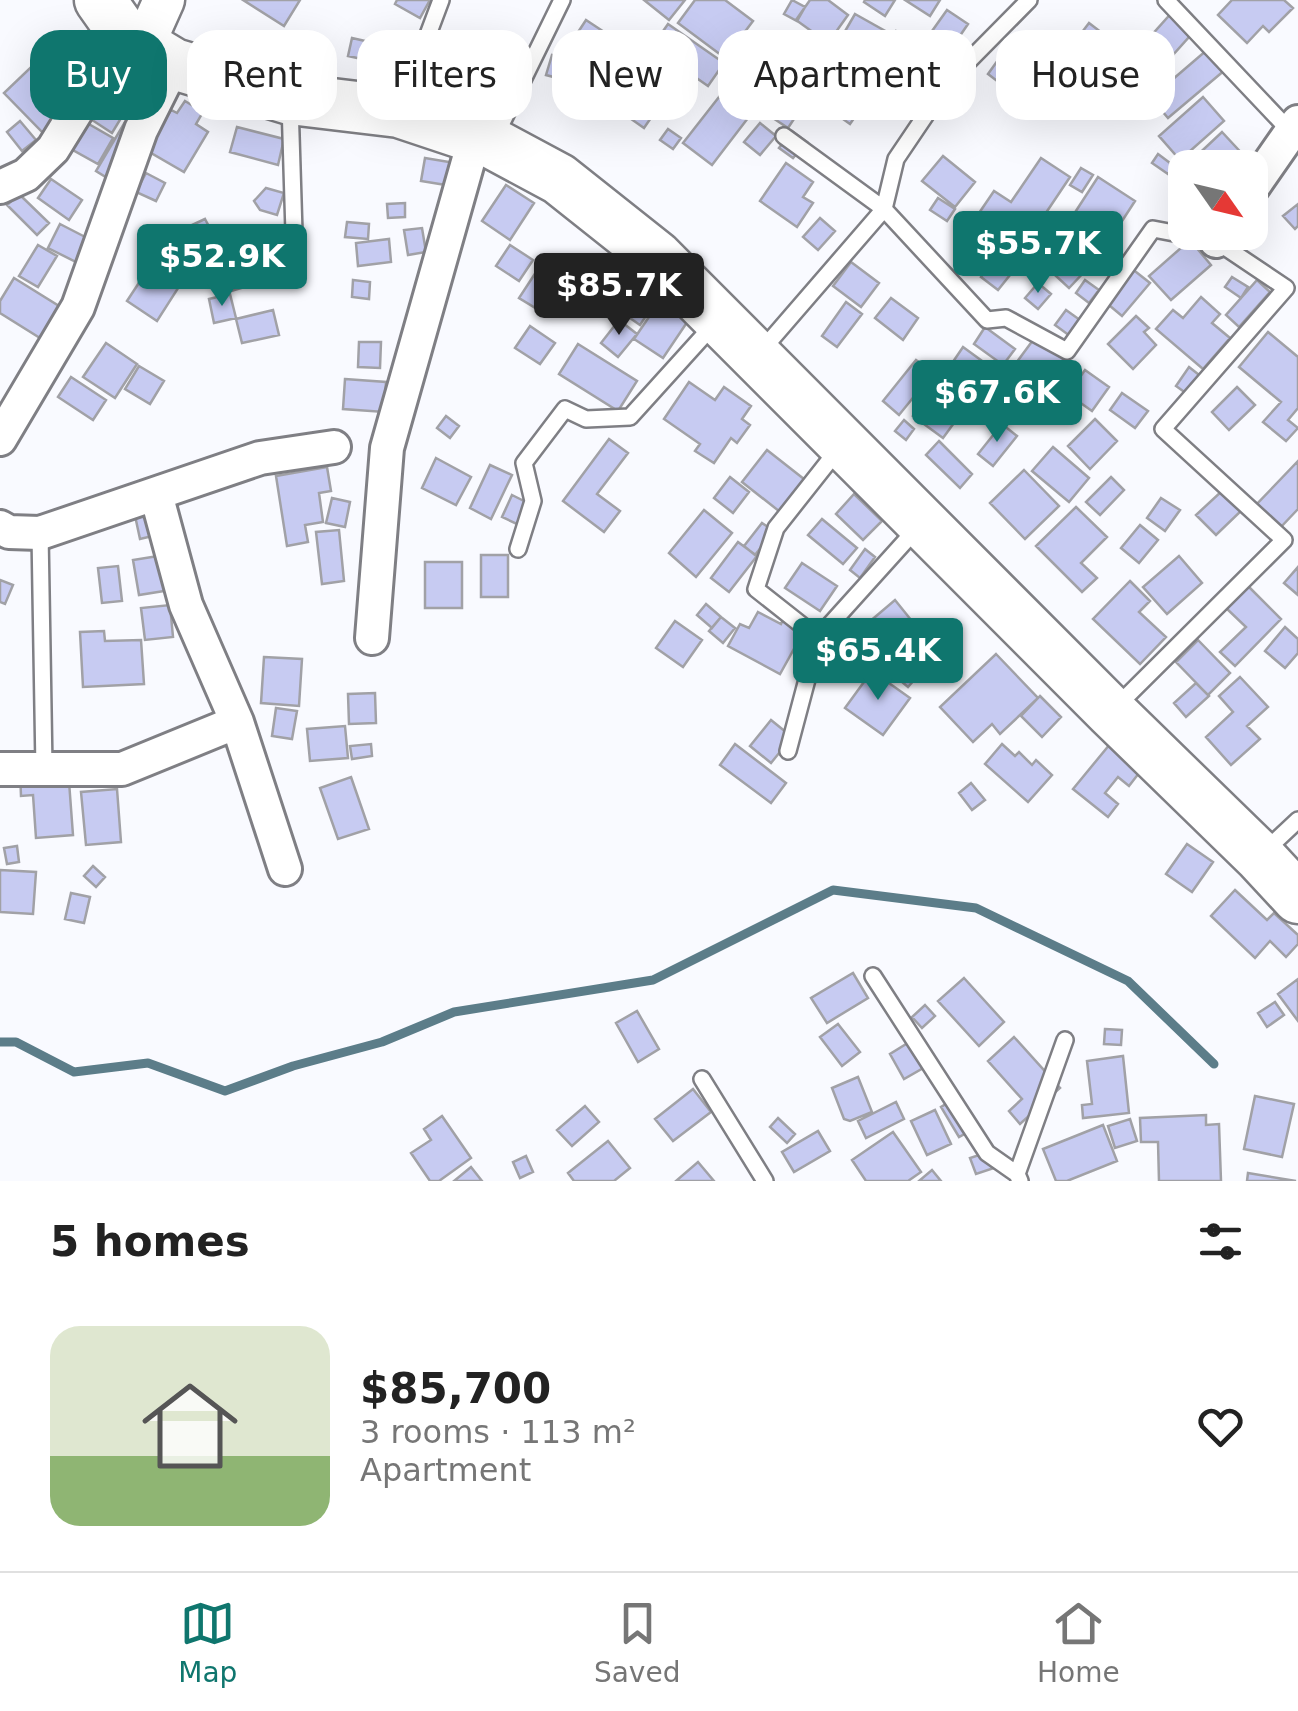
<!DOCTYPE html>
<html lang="en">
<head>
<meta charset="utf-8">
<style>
  body { margin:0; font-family:"DejaVu Sans",sans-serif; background:#f6f6f6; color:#222; height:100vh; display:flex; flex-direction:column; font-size:38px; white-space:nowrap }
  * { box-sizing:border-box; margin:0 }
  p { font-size:32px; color:#767676 }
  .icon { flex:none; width:55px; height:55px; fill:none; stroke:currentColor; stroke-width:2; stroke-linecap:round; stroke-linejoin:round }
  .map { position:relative; height:1181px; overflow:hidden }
  .sheet { display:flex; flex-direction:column; background:#fff; flex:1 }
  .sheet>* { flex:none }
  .guide { position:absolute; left:30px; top:30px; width:1240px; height:90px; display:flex; gap:20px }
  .needle { width:65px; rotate:124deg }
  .controls { position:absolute; left:1168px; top:150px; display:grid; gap:20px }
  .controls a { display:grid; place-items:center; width:100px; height:100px; border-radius:20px; background:#fff; box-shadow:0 10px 40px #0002; font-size:50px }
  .price { position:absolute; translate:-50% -85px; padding:0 22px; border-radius:10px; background:#0f766e; color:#fff; font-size:32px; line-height:65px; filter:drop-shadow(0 2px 5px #0008) }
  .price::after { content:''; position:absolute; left:50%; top:60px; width:30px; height:22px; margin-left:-15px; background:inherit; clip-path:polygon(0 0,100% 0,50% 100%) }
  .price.current { background:#222; color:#fff }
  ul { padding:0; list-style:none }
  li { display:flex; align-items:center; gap:30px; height:250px; padding:0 50px }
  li+li { border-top:2px solid #e0e0e0 }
  li span { display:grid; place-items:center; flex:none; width:280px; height:200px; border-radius:30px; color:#555 }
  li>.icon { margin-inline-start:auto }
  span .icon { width:120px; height:120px; fill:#fffc; stroke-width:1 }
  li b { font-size:42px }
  h2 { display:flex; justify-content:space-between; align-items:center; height:120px; padding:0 50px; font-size:42px }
  .chip { padding:0 35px; border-radius:30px; background:#fff; box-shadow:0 10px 40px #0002; font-size:35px; line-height:90px }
  .chip.current { background:#0f766e; color:#fff }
  .menu { display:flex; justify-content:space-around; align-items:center; height:140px; border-top:2px solid #e0e0e0; background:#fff; font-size:28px; color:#767676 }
  .menu a { display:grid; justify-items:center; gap:5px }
  .menu .current { color:#0f766e }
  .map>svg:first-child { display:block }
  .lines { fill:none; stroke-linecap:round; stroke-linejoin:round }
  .stream { stroke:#5c7d89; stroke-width:9 }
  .building { fill:#c7cbf2; stroke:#a1a1a6; stroke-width:2.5 }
  .service-casing { stroke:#7f7f84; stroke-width:20 }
  .minor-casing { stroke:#7f7f84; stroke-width:38 }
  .tertiary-casing { stroke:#7f7f84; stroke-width:45 }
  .primary-casing { stroke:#7f7f84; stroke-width:55 }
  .service { stroke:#fff; stroke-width:15 }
  .minor { stroke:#fff; stroke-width:32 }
  .tertiary { stroke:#fff; stroke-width:40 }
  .primary { stroke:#fff; stroke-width:50 }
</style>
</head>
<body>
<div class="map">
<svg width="1298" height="1181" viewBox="0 0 1298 1181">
  <rect width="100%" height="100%" fill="#f9faff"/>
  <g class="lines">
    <!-- stream -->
    <path class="stream" d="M0 1042H16L74 1072 148 1063 225 1091 293 1066 382 1042 454 1012 653 980 833 890 976 908 1128 981 1214 1064"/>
  </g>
  <!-- building -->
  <path class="building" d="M243 0H300L284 26Z
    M397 0H430L420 18 395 4Z
    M644 0H685L669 20Z
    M695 0H725L753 21 725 58 678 23Z
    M792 0 805 7 797 21 784 14Z
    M810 0H828L848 15 828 43 796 20Z
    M865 0H895L885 16 864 2Z
    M905 0H940L930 16Z
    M1232 0H1284L1293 8 1269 32 1263 26 1247 43 1218 15Z
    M1175 9 1197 28 1172 56 1150 37Z
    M947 10 968 24 942 62 920 48Z
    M855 14 887 32 869 63 837 45Z
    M586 20 630 49 613 75 569 46Z
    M1089 23 1106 36 1090 58 1073 44Z
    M668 24 724 63 708 86 652 47Z
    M896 31 915 44 897 71 878 58Z
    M352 38 374 43 371 61 348 56Z
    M1135 41 1161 60 1125 109 1098 89Z
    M1215 43 1232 64 1168 118 1151 98Z
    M49 50 67 69 55 81 79 106 47 137 4 93Z
    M1003 53 1033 76 1018 97 988 74Z
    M552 55 589 65 584 85 546 75Z
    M87 56 102 67 89 85 74 74Z
    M123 65 158 88 148 103 135 95 112 133 89 118Z
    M633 65 670 90 644 128 607 102Z
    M788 73 813 90 788 128 746 100 754 88 770 99Z
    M851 76 873 91 850 124 829 109Z
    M1057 85 1069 93 1062 104 1050 95Z
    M719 97 748 118 712 165 683 143Z
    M1203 97 1224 121 1180 160 1159 136Z
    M185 101 203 112 196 124 208 132 184 172 146 150 171 110 177 113Z
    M20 121 36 140 22 151 7 132Z
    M125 122 147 135 117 184 96 171Z
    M87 123 113 138 98 164 71 149Z
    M760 123 776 136 760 155 744 142Z
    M237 127 284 139 278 165 230 152Z
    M668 129 681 138 673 149 660 140Z
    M792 131 807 142 793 158 779 148Z
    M1222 132 1247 159 1238 168H1191L1188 164Z
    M1158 154 1174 166 1168 174 1152 163Z
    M943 156 975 182 955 207 922 181Z
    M425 158 455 163 452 186 421 181Z
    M1041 158 1070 177 1021 250 975 219 994 191 1011 202Z
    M786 163 813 182 803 197 813 203 797 227 760 201Z
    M1081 168 1093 175 1082 192 1070 185Z
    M146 173 165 183 156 201 136 192Z
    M1098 177 1135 201 1111 238 1074 214Z
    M51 179 82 200 69 220 38 198Z
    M506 185 534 203 510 240 482 221Z
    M266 188 284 193 277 215 260 210 254 201Z
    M19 194 49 223 37 235 7 205Z
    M938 198 955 209 947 221 930 210Z
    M405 203V217L388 218 387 204Z
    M1298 204V226L1295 229 1283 216Z
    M820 218 835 231 818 250 803 237Z
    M205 219 213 234 190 246 181 230Z
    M347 222 369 224 368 239 345 237Z
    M60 224 91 240 80 264 48 248Z
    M422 228 426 252 408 255 404 230Z
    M185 236 190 246 191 244 198 254 184 263 171 245Z
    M389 239 391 262 358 266 356 243Z
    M1190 240 1211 265 1171 300 1149 276Z
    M247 242 258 283 228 292 217 250Z
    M38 245 57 256 38 287 19 276Z
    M263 245 275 257 263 270 251 259Z
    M510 245 533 260 519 281 496 266Z
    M1005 247 1022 260 998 290 981 277Z
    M1060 248 1085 271 1069 288 1044 265Z
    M630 260 667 284 640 325 604 300Z
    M851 262 879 283 861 307 833 286Z
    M152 263 182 282 157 321 127 301Z
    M540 266 562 279 542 312 519 298Z
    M1131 268 1150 283 1122 316 1103 300Z
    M1232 277 1248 287 1241 298 1225 287Z
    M14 278 67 311 48 343 0 313V301Z
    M353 280 370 282 369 299 352 297Z
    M1085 280 1099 290 1089 303 1076 293Z
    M1257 280 1270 292 1239 327 1226 315Z
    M1038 283 1051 294 1038 309 1025 298Z
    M670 286 698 306 663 358 634 339Z
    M230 294 236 318 214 323 209 299Z
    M1201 297 1220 314 1212 323 1230 338 1203 369 1156 329 1173 310 1183 318Z
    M891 298 918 318 903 340 875 318Z
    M846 302 862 314 837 347 822 336Z
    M273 310 279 335 242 343 236 319Z
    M1066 310 1080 320 1070 336 1055 325Z
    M1136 316 1149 328 1144 332 1156 345 1133 369 1108 344Z
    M619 320 637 334 618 357 601 343Z
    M530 326 555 343 540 364 515 348Z
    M985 327 1015 349 1003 365 974 344Z
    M1039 332 1068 353 1040 391 1011 370Z
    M1268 332 1298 357V408L1288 420 1298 428 1286 441 1263 422 1281 402 1239 367Z
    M359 342H381L380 368 358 367Z
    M106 343 137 364 115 398 83 377Z
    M578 344 637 381 618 411 559 374Z
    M963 347 989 366 976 383 980 387 973 397 944 375Z
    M916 360 933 373 899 415 883 401Z
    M139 366 164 381 150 404 125 389Z
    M996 367 1032 395 1010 423 975 396Z
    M1189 367 1203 378 1190 396 1176 386Z
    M1085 370 1109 387 1092 411 1068 394Z
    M944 375 973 397 943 438 913 416Z
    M71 377 106 400 93 420 58 397Z
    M345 379 386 382 384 412 343 409Z
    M689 382 715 400 724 387 751 406 742 419 750 425 737 443 731 438 714 463 695 451 700 444 664 419Z
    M1237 387 1255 405 1229 430 1212 412Z
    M1122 393 1148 411 1135 428 1110 410Z
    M446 416 459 426 450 438 437 428Z
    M1095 419 1117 441 1090 469 1068 446Z
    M904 420 914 429 906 440 895 431Z
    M1002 424 1017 436 993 466 978 454Z
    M609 439 628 453 597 494 620 511 604 532 563 501Z
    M939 441 972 474 960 488 926 455Z
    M1053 447 1089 478 1069 502 1032 471Z
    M767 450 809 483 784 515 742 482Z
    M436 458 471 477 456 505 422 488Z
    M1298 461V509L1279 529 1255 506Z
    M490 465 512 475 491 519 470 508Z
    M327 467 331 491 319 493 323 522 305 525 308 542 287 546 276 476Z
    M1024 470 1059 506 1025 539 990 503Z
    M730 477 749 492 733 513 714 498Z
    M1111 477 1124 490 1100 515 1086 502Z
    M1223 490 1242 510 1216 535 1196 515Z
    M854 494 882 521 863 540 836 514Z
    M512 495 538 508 528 529 502 517Z
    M332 498 350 502 345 527 326 523Z
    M1161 498 1180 510 1165 531 1147 518Z
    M159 506 165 533 140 539 134 511Z
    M1076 507 1107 537 1081 563 1097 578 1082 592 1036 546Z
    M704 510 732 533 696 577 669 553Z
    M822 519 857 548 843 564 808 535Z
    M762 523 774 531 755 555 744 546Z
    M1140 525 1158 540 1139 563 1121 548Z
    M339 530 344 581 322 584 316 532Z
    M738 542 757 556 729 592 711 578Z
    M865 549 875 557 860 578 850 570Z
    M177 553 183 588 139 595 133 560Z
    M481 555H508V597H481Z
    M1179 556 1202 583 1167 614 1143 587Z
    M425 562H462V608H425Z
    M802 563 837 586 820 611 785 588Z
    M118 566 122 601 102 603 98 568Z
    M1298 567V595L1284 583Z
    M0 580 13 585 5 604 0 602Z
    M1130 581 1150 601 1139 612 1166 637 1140 664 1093 619Z
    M1248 586 1281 619 1235 666 1220 652 1246 627 1226 608Z
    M895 600 928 641 898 666 876 640 867 648 855 634Z
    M706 604 721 617 712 628 697 615Z
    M170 605 173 637 145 640 141 608Z
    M758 612 781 624 785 616 806 627 780 674 728 646 740 624 749 628Z
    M721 617 735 628 723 643 709 631Z
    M675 621 702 640 683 667 656 648Z
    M1285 627 1298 639V653L1285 668 1265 651Z
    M104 631 105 641 141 640 144 684 83 687 80 632Z
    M1198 640 1230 673 1208 695 1176 662Z
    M996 654 1038 698 1000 734 992 724 973 742 940 707Z
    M264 657 302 659 299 706 261 703Z
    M909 660 922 671 908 687 895 676Z
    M872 671 910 698 883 735 845 708Z
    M1240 677 1268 707 1247 726 1260 739 1231 765 1206 737 1233 712 1219 696Z
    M1196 683 1209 696 1186 717 1174 703Z
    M375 693 376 723 349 724 348 694Z
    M1040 696 1061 717 1042 737 1021 716Z
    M276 708 297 711 292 739 272 736Z
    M771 720 792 737 771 763 750 746Z
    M345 726 348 758 310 761 307 729Z
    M1115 738 1146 764 1129 786 1118 777 1105 793 1118 804 1108 817 1073 789Z
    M371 744 372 756 352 759 350 746Z
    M735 744 786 783 771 803 720 765Z
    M1002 744 1015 756 1019 752 1032 765 1036 760 1052 775 1028 802 985 764Z
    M68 768 73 835 36 838 33 795 21 796 20 771Z
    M351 777 369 829 338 839 320 788Z
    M971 783 985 800 972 810 959 793Z
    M117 789 121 842 86 845 81 792Z
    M1187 844 1213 862 1192 892 1166 874Z
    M17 846 19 862 7 864 4 848Z
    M93 866 105 877 96 887 84 876Z
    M0 870 36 872 33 914 0 912Z
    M1235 890 1267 920 1274 913 1298 935V944L1286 957 1270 941 1255 958 1211 916Z
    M71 893 90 897 84 923 65 919Z
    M853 973 868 998 827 1023 811 998Z
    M964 978 1004 1022 979 1046 938 1001Z
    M1298 979V1021L1278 994Z
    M1275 1002 1284 1015 1267 1027 1258 1013Z
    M925 1005 935 1016 922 1028 912 1017Z
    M637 1011 659 1049 638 1062 616 1023Z
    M838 1024 860 1052 842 1066 820 1037Z
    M1105 1029 1122 1030 1121 1045 1104 1044Z
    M1014 1037 1060 1088 1020 1124 1009 1111 1022 1099 988 1061Z
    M911 1041 925 1067 904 1079 890 1054Z
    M1123 1056 1129 1113 1083 1118 1082 1105 1092 1104 1087 1061Z
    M858 1077 872 1112 850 1121 844 1119 832 1088Z
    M693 1089 711 1112 673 1141 655 1119Z
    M959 1096 977 1127 959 1137 941 1107Z
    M1255 1096 1294 1104 1282 1157 1244 1149Z
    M896 1102 904 1119 866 1138 858 1121Z
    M585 1106 599 1122 572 1146 557 1130Z
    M935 1110 951 1144 927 1155 911 1121Z
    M1206 1115V1125L1219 1124 1221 1181H1159L1158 1142H1141L1140 1118Z
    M442 1116 471 1158 439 1181H430L411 1153 431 1140 424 1129Z
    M778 1118 795 1134 787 1143 770 1127Z
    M1130 1119 1137 1141 1115 1148 1108 1126Z
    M1103 1125 1117 1161 1067 1181H1056L1043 1149Z
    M818 1131 830 1151 794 1172 782 1152Z
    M893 1132 921 1172 908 1181H866L852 1160Z
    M608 1141 630 1168 614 1181H574L568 1173Z
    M991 1151 997 1167 976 1174 970 1158Z
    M526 1156 533 1172 520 1178 513 1162Z
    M698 1162 714 1181H676Z
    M471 1167 482 1181H454Z
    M932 1170 941 1181H919Z
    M1248 1173 1296 1181H1247Z"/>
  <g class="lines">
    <defs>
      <path id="service" d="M1166 0 1290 131
        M290 103 294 233
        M402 104 441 0
        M496 135 562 0
        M784 136 884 209 987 320 1006 318 1067 351 1153 229 1216 241 1286 288 1163 429 1284 540 1115 708
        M762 350 884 209 896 159 948 82 1029 0
        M40 533 44 768
        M518 549 533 501 524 463 565 409 586 419 630 417 716 322
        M818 638 756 589 776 528 840 447
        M788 751 818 638 919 526
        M1265 851 1298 820
        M873 976 987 1153 1017 1174 1020 1181
        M702 1079 765 1181
        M1017 1174 1065 1040"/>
      <path id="minor" d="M0 187 26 175 53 149 124 34
        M1250 191 1298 122
        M1216 241 1222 232
        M0 439 78 307 141 130 174 64
        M156 494 186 605 237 722 285 869
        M0 527 9 532 40 533 260 458 334 447
        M372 638 387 448 475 137
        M0 769H122L237 722"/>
      <path id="tertiary" d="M143 47 164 0"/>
      <path id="primary" d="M100 0 124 34 174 64 290 99 399 112 492 143 559 179 656 256 1111 712 1259 856 1298 898"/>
    </defs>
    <!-- service casing -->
    <use href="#service" class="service-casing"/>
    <!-- minor casing -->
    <use href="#minor" class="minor-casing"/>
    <!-- tertiary casing -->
    <use href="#tertiary" class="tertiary-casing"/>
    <!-- primary casing -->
    <use href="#primary" class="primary-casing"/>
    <!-- service -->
    <use href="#service" class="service"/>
    <!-- minor -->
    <use href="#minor" class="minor"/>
    <!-- tertiary -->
    <use href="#tertiary" class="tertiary"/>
    <!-- primary -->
    <use href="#primary" class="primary"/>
  </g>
</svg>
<div class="controls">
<a><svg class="needle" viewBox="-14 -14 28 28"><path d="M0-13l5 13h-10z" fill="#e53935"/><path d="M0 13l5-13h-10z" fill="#767676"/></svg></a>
</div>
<b class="price" style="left:1038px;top:296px">$55.7K</b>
<b class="price" style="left:222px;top:309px">$52.9K</b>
<b class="price current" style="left:619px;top:338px">$85.7K</b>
<b class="price" style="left:997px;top:445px">$67.6K</b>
<b class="price" style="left:878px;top:703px">$65.4K</b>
<div class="guide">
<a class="chip current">Buy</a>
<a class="chip">Rent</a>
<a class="chip">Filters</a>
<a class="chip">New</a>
<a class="chip">Apartment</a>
<a class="chip">House</a>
</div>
</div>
<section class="sheet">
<h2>5 homes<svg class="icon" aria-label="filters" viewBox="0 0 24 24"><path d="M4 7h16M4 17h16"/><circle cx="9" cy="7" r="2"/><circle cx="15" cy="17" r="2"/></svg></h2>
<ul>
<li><span style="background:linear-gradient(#dfe7d0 65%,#8fb573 0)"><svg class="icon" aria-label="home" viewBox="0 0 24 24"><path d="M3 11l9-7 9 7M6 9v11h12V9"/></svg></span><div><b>$85,700</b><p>3 rooms · 113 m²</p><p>Apartment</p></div><svg class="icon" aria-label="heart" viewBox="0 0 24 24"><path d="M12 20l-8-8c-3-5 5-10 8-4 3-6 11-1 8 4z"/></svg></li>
</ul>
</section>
<nav class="menu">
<a class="current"><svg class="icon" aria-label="map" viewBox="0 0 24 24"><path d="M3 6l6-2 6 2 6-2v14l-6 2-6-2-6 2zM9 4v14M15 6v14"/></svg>Map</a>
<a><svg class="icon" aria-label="saved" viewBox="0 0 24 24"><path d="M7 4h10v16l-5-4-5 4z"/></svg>Saved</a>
<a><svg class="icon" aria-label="home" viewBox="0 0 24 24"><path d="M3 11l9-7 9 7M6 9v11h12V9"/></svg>Home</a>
</nav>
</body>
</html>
